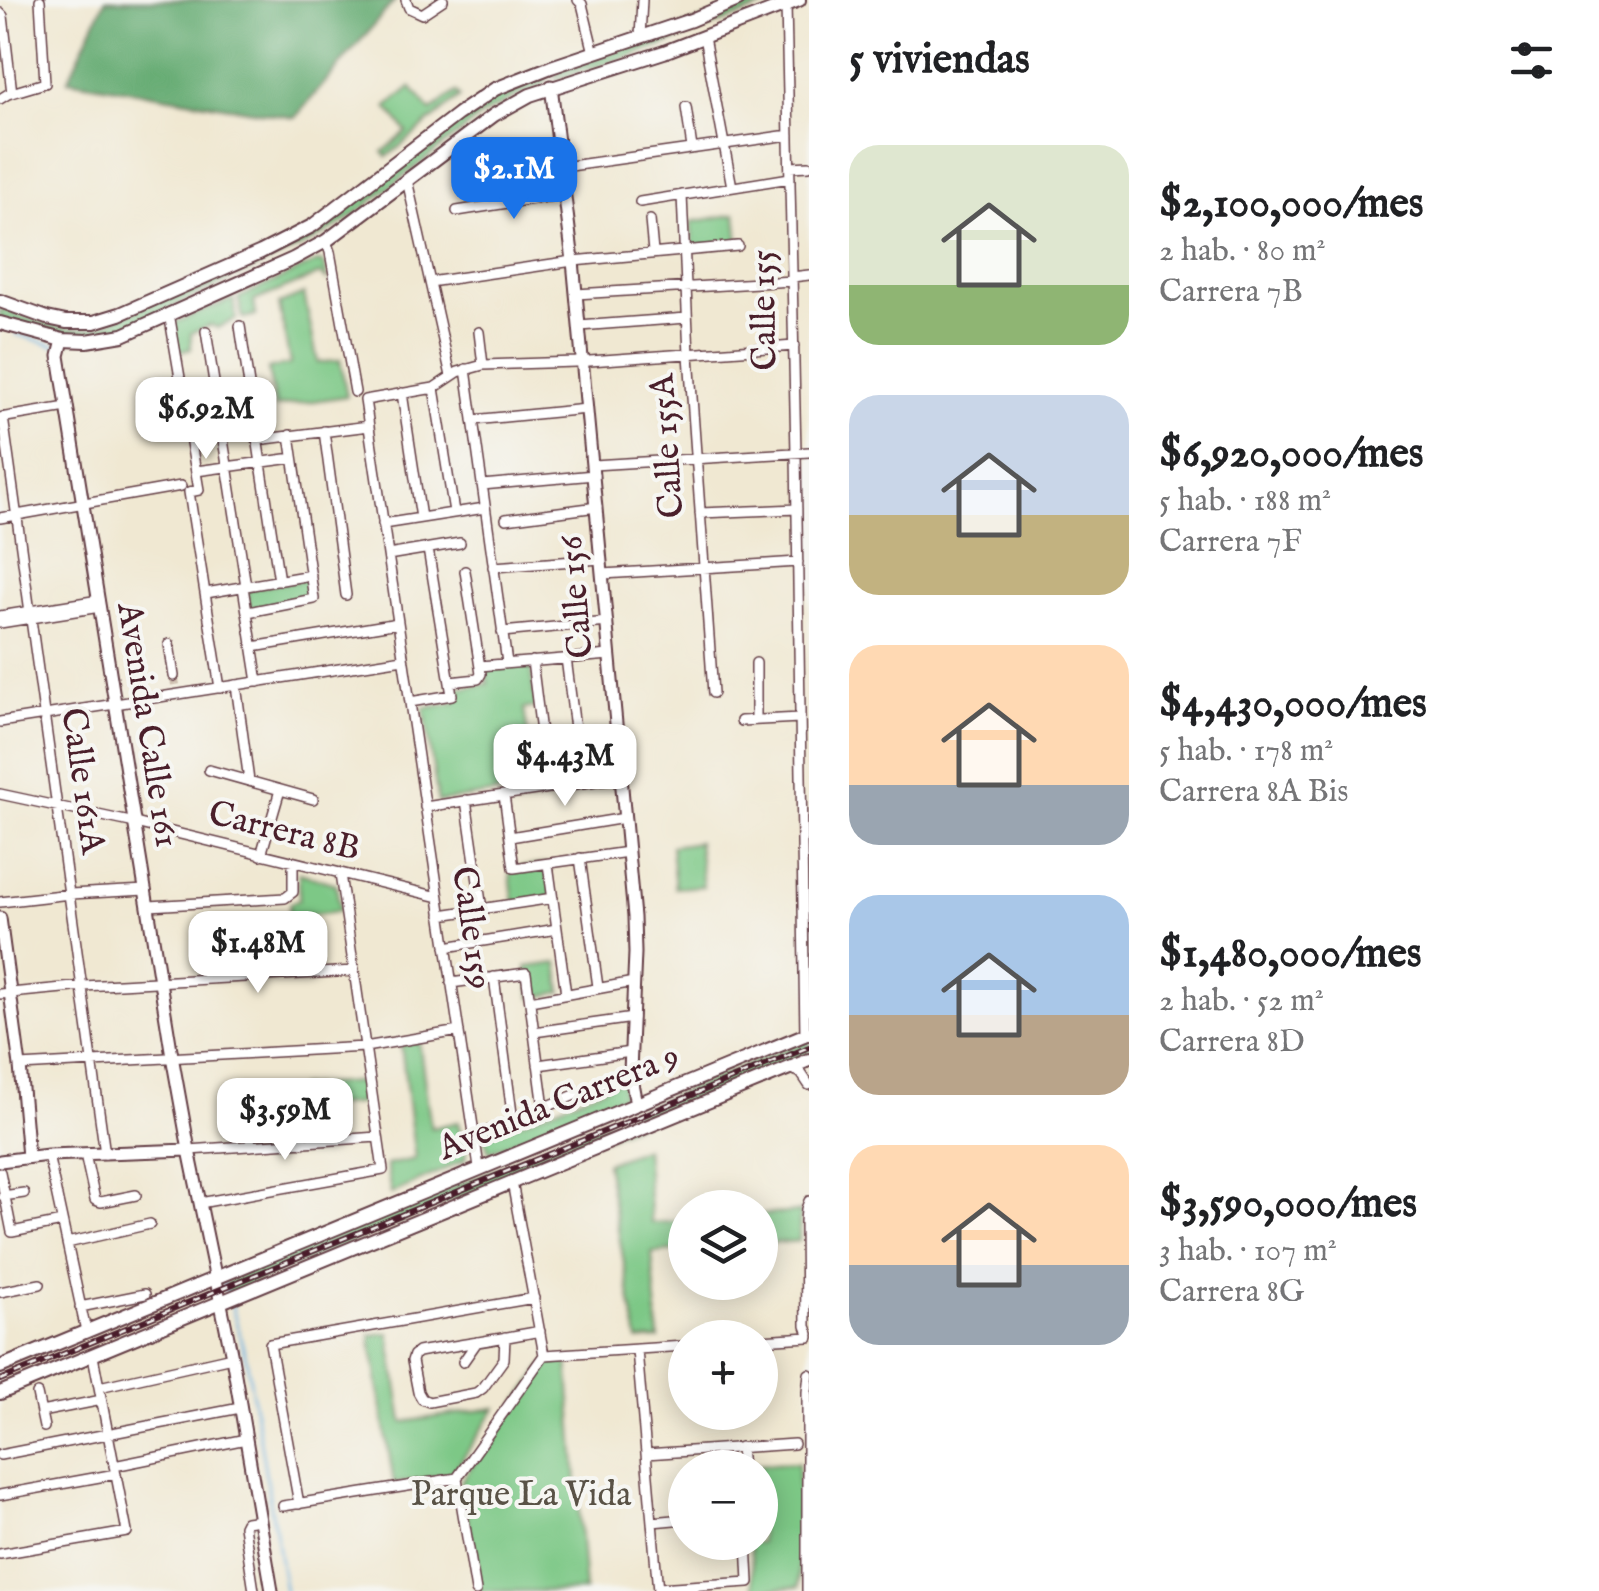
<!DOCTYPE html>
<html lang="es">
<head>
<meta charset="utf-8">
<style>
  body { margin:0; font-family:"IM FELL English",serif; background:#f2f2f2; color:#202124; height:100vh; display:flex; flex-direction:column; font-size:38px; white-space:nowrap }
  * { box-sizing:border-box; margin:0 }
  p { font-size:32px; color:#757577 }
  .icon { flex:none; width:55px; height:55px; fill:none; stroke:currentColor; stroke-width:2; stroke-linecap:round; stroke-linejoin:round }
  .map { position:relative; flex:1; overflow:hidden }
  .details { display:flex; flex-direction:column; background:#fff; width:790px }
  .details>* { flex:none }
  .controls { position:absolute; left:668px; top:1190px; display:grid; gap:20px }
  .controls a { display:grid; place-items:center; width:110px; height:110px; border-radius:50%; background:#fff; box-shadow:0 5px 25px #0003; font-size:50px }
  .price { position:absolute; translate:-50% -85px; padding:0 22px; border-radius:20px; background:#fff; color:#222; font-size:32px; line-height:65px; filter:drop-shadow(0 2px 5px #0008) }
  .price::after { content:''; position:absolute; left:50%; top:60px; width:30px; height:22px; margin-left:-15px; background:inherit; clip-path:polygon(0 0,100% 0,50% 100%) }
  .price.on { background:#1a73e8; color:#fff }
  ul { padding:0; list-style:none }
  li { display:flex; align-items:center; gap:30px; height:250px; padding:0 40px }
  li span { display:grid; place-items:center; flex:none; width:280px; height:200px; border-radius:30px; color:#555 }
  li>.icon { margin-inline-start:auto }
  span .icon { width:120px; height:120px; fill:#fffc; stroke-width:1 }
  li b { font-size:42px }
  h2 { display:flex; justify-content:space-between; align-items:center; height:120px; padding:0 40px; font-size:42px }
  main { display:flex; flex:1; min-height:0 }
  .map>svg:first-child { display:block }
  .green { fill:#7dc886; stroke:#647458; stroke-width:2.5 }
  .forest { fill:#66ac73; stroke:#58664f; stroke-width:2.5 }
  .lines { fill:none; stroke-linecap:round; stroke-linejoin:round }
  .stream { stroke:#69b1e0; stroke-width:2.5 }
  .street-tunnel { stroke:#cfc0b1; stroke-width:9; stroke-dasharray:9 4.5; stroke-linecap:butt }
  .street-casing { stroke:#633d44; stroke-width:12 }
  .secondary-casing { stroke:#633d44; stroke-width:15 }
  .primary-casing { stroke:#633d44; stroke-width:16 }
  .street { stroke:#fff; stroke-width:9 }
  .secondary { stroke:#fff; stroke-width:11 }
  .primary { stroke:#fff; stroke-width:12 }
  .rail-casing { stroke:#4a1f2b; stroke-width:6 }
  .rail { stroke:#f6f6f2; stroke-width:2.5; stroke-dasharray:8; stroke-linecap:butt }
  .labels { text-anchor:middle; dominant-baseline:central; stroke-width:8; stroke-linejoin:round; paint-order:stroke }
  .street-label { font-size:35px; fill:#4a1f2b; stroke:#f6f6f2 }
  .park-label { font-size:35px; fill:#595246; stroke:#f6f6f2 }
</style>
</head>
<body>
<main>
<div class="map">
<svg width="809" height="1591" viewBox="0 0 809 1591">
  <rect width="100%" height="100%" fill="#f6f6f2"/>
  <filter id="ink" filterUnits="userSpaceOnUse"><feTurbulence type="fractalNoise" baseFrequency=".01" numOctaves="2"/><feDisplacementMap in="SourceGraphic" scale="20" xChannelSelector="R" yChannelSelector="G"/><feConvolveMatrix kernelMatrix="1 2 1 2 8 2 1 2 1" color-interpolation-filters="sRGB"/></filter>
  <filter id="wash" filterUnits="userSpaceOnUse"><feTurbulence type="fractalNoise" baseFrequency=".0048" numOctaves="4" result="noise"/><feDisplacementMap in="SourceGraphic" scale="40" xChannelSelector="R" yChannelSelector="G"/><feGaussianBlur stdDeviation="2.25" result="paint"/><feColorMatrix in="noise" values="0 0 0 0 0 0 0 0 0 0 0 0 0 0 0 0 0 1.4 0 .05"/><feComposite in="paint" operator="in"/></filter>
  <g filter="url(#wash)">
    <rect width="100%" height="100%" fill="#f0e8d2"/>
    <!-- green -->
    <path class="green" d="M751 0H781L662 46 555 79V75L560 71 676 30Z
      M549 71 545 84 517 96 481 116 344 223 306 245 237 277 235 274 236 271 309 233 482 103 509 88Z
      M411 87 431 111 456 92 460 97 387 157 383 152 407 132 387 107Z
      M736 214 739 243 693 247 691 222Z
      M317 262 324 263 328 280 320 274 254 301 256 315 243 318 238 298Z
      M227 271 230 280 117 332 88 336 59 335 0 318V309C32 319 64 334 98 327Z
      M304 294 318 363 340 360 347 396 275 407 268 369 290 364 279 304Z
      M233 299 236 319 217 328 212 325 191 333V349L176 353 171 324Z
      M307 579 310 598 250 610 247 589Z
      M530 663 536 707 524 709 536 787 438 802 424 708 455 703 454 689 488 684 486 669Z
      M698 842 703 886 675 888 671 846Z
      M548 864 553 898 514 904 510 875 514 868Z
      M299 873 336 884 340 911 288 917 290 903 299 900Z
      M558 963 562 992 532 998 527 967Z
      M809 1039V1053L229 1293 226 1281Z
      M419 1041 431 1128 458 1122 466 1154 465 1160 391 1194 386 1165 415 1159 401 1045Z
      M622 1080 623 1096 489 1152 484 1137Z
      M364 1081 365 1103 301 1108 298 1087Z
      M645 1148 651 1223 685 1221V1250L652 1253 659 1339 638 1341 606 1163Z
      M800 1212 799 1241 760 1244V1215Z
      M389 1333 403 1422 496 1408 453 1473 394 1484 370 1335Z
      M568 1360 585 1591H480L461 1481 544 1365Z
      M798 1463 799 1587 754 1590 750 1543 760 1542V1468L745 1467V1465Z"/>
    <!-- forest -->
    <path class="forest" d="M105 0H395L295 118 68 80Z"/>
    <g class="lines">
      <!-- stream -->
      <path class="stream" d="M16 334 56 346
        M221 1280 228 1295
        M231 1303 247 1362 285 1591"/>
    </g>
  </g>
  <g filter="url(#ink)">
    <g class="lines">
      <!-- street-tunnel -->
      <path class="street-tunnel" d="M174 676 176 688"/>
      <defs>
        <path id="street" d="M406 0 409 8 422 14 443 0
          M578 0 582 4 594 53
          M786 5 796 453 805 1035
          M0 13 3 16 12 93
          M640 37 642 0
          M704 37 732 187
          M0 99 8 94 45 83 40 0
          M686 107 692 148
          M563 167 789 135
          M790 167 809 166
          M407 180 451 376
          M682 195 689 355 713 693
          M640 202 790 178
          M457 211 566 194
          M650 220 653 252
          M326 241 330 252 355 392
          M792 277 809 275
          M430 282 573 261 738 246
          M576 294 792 281
          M169 313 199 490 189 492 220 688
          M240 326 279 581
          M579 326 687 318
          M206 331 246 586
          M479 332 483 365
          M466 369 507 663
          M434 388 454 512
          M402 393 421 518
          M3 417 105 1154
          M0 418 67 407
          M473 420 587 409
          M324 431 346 595
          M257 440 369 426
          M593 465 809 452
          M196 471 293 458
          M482 485 594 475
          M700 513 797 509
          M0 518 181 486
          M506 519 597 507
          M383 524 485 508
          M388 555 460 543
          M493 567 601 559
          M603 574 798 562
          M243 587 258 682
          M206 593 311 575
          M248 612 314 599 290 435
          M0 616 99 600
          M0 623 100 607
          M502 632 608 622
          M169 644 174 676
          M253 647 398 623
          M566 658 582 783
          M532 661 548 788
          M756 663V720
          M480 666 610 655
          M450 682 478 679 481 674 465 571
          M236 685 249 781
          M410 702 452 695 428 549
          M741 721 800 718
          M0 722 403 659
          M209 770 313 799
          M0 794 135 823 439 897
          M504 795 514 868 628 852
          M466 800 482 909
          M425 807 622 777
          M510 837 625 818
          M261 855 280 790
          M580 858 598 987
          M548 864 566 994
          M0 902 70 894 146 890
          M149 906 285 898 293 892V863
          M441 915 553 898
          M446 947 557 929
          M494 977 513 1121
          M451 983 526 973 544 1108
          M0 994 84 986 354 971
          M530 1001 634 982
          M534 1032 633 1018
          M538 1065 631 1052
          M20 1066 365 1047 459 1031
          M789 1068 801 1073 809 1085
          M294 1087 303 1143
          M244 1092 251 1146
          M474 1137 630 1072
          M189 1150 378 1137
          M85 1154 95 1200 101 1202 136 1195
          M48 1155 86 1331
          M479 1167 365 400 434 388 458 372 483 365 576 362 794 346
          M0 1172 12 1232 62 1222
          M512 1182 544 1355
          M3 1196 24 1193
          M809 1201 806 1209 805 1222 806 1326 809 1334
          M200 1203 383 1170 340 874
          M67 1243 150 1224
          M0 1292 40 1284
          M80 1307 145 1294
          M505 1337 504 1359 483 1388 476 1393 429 1402 422 1399 418 1392 412 1361 414 1355 418 1352C458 1345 499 1339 540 1331
          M760 1340 809 1337
          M637 1350 658 1591
          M544 1355 685 1346
          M463 1362 477 1342
          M99 1387 232 1357
          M37 1394 44 1427
          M41 1412 102 1400
          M740 1447 742 1468
          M646 1454 794 1444
          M0 1455 240 1408
          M114 1466 246 1439
          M457 1478 544 1355
          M457 1478 476 1591
          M0 1495 116 1474
          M299 1504 270 1344 534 1298
          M283 1506 457 1478
          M652 1522 685 1519
          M0 1554 127 1532 93 1356
          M658 1588 749 1582 747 1542
          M254 1591 244 1526 246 1522 260 1520
          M807 1591V1392L809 1374"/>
        <path id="secondary" d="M551 86 573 261 634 917 635 953 630 1072 636 1104
          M63 340 59 356 172 1056 189 1150 232 1357 272 1591
          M0 918 20 1066 28 1157
          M0 1161 48 1155 189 1150"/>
        <path id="primary" d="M0 301 47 318 66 322H94L120 314 261 252 312 226 458 114 495 89 551 67 691 20 738 0
          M0 323 63 340 87 341 123 335 293 259 326 241 494 115 530 95 664 52 799 0
          M0 1367 809 1033
          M0 1393 809 1060"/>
      </defs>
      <!-- street casing -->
      <use href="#street" class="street-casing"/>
      <!-- secondary casing -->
      <use href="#secondary" class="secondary-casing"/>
      <!-- primary casing -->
      <use href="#primary" class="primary-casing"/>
      <!-- street -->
      <use href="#street" class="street"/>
      <!-- secondary -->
      <use href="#secondary" class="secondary"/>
      <!-- primary -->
      <use href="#primary" class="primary"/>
      <defs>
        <path id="rail" d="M0 1380 809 1047"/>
      </defs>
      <!-- rail casing -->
      <use href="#rail" class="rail-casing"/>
      <!-- rail -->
      <use href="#rail" class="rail"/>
    </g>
  </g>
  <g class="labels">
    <!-- street labels -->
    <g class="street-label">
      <text transform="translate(765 310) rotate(-91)">Calle 155</text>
      <text transform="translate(668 446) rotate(-94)">Calle 155A</text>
      <text transform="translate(577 597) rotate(-95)">Calle 156</text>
      <text transform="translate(147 725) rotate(81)">Avenida Calle 161</text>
      <text transform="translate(82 781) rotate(82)">Calle 161A</text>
      <text transform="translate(284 832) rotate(14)">Carrera 8B</text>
      <text transform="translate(471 928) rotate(82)">Calle 159</text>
      <text transform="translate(559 1103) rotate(-22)">Avenida Carrera 9</text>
    </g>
    <!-- park labels -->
    <g class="park-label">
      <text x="521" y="1495">Parque La Vida</text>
    </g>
  </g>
</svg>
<div class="controls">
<a><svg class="icon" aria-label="layers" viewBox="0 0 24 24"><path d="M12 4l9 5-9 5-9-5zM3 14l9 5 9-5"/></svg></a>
<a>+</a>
<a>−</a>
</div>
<b class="price on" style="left:514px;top:222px">$2.1M</b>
<b class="price" style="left:206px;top:462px">$6.92M</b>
<b class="price" style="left:565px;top:809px">$4.43M</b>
<b class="price" style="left:258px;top:996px">$1.48M</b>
<b class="price" style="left:285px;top:1163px">$3.59M</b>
</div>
<section class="details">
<h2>5 viviendas<svg class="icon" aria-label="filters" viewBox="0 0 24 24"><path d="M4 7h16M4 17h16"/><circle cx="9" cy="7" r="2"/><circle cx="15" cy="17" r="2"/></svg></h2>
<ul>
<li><span style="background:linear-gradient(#dfe7d0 70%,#8fb573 0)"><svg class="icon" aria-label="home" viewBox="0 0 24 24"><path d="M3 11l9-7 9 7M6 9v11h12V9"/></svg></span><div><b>$2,100,000/mes</b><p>2 hab. · 80 m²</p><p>Carrera 7B</p></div></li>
<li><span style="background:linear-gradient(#c9d6e8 60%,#c2b280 0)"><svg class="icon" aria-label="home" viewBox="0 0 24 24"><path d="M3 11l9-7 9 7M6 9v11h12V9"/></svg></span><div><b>$6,920,000/mes</b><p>5 hab. · 188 m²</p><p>Carrera 7F</p></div></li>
<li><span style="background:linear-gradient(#ffd9b3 70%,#9aa5b1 0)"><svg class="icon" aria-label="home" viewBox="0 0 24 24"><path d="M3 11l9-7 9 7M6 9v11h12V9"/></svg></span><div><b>$4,430,000/mes</b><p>5 hab. · 178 m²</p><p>Carrera 8A Bis</p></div></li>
<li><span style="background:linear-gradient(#a9c7e8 60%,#b9a48a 0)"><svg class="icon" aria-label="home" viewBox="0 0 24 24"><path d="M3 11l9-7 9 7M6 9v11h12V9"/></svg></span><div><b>$1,480,000/mes</b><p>2 hab. · 52 m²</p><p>Carrera 8D</p></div></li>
<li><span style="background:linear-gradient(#ffd9b3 60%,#9aa5b1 0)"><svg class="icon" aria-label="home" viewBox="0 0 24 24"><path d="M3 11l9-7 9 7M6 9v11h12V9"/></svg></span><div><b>$3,590,000/mes</b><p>3 hab. · 107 m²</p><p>Carrera 8G</p></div></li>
</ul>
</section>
</main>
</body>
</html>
